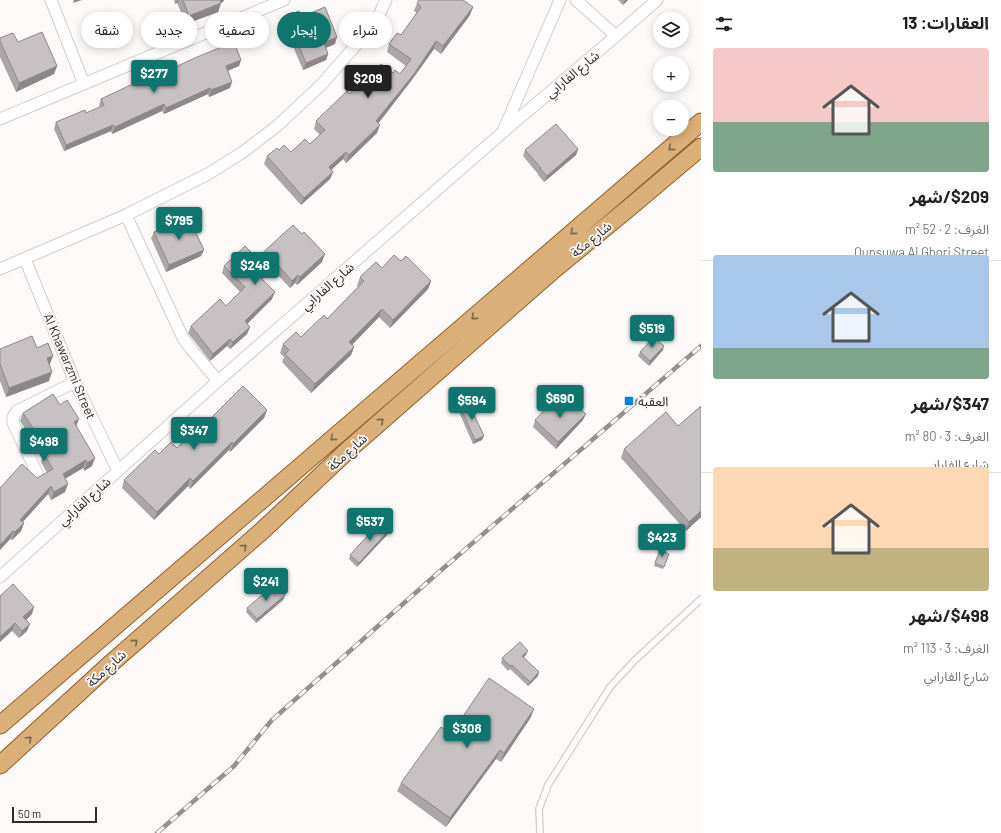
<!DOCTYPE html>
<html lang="ar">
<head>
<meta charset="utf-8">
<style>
  body { margin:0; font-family:Barlow,"Noto Sans Arabic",sans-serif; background:#f6f6f6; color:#222; direction:rtl; height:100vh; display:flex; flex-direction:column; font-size:15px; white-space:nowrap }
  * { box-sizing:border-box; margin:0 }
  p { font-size:13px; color:#767676 }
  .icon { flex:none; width:22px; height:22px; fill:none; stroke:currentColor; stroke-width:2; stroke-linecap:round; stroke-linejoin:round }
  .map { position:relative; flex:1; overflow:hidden; direction:ltr }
  .panel { display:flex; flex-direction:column; background:#fff; width:300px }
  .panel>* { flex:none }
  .guide { position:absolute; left:12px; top:12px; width:380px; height:36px; direction:rtl; display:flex; gap:8px }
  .controls { position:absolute; left:653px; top:12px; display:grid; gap:8px }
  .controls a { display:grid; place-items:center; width:36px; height:36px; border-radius:50%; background:#fff; box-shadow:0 2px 10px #0003; font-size:20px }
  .scale { position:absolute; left:12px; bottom:10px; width:85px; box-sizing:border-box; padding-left:4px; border:2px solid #2e2b2b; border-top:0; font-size:11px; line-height:14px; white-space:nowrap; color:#2e2b2b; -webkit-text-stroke:3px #fefaf9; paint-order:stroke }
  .price { position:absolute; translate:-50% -34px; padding:0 9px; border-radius:4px; background:#0f766e; color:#fff; font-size:13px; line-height:26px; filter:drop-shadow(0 1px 2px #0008) }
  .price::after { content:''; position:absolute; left:50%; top:24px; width:12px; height:9px; margin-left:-6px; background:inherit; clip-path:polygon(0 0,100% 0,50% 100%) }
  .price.current { background:#222; color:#fff }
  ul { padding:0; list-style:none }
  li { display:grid; align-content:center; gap:8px; height:212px; padding:0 12px }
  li+li { border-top:1px solid #e0e0e0 }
  li span { display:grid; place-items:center; height:124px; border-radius:4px; color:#555 }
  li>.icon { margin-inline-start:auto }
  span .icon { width:72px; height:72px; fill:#fffc; stroke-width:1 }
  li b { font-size:17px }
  h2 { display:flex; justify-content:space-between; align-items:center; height:48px; padding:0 12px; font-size:17px }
  .tag { padding:0 14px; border-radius:18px; background:#fff; box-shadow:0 2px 10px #0003; font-size:14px; line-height:36px }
  .tag.current { background:#0f766e; color:#fff }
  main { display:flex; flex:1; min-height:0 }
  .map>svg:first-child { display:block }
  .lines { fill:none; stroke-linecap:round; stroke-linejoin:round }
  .lane-casing { stroke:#d3cdcb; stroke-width:8 }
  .street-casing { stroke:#d3cdcb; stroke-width:13 }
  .primary-casing { stroke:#8f5e25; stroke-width:19 }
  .lane { stroke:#fff; stroke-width:5.5 }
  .street { stroke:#fff; stroke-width:11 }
  .primary { stroke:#dbaf7a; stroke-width:17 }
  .rail-casing { stroke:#959191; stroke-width:4.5 }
  .rail { stroke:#fefaf9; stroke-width:3; stroke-dasharray:9; stroke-linecap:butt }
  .wall { fill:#aca6a8 }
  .shaded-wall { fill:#8c8788 }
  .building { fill:#c8c1c3; stroke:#8c8788 }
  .oneway { stroke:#7c664f }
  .poi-dot { fill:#0585cd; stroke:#fefaf9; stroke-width:1.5 }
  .labels { text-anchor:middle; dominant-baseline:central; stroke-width:3.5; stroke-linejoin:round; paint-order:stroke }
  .street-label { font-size:13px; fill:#2e2b2b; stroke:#fefaf9 }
  .poi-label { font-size:13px; fill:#2e2b2b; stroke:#fefaf9; text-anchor:start }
</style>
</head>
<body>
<main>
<section class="panel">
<h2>العقارات: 13<svg class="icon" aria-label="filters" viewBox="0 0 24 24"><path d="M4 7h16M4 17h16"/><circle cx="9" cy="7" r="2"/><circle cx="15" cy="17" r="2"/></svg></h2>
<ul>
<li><span style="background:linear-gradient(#f6c9c9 60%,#7fa58c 0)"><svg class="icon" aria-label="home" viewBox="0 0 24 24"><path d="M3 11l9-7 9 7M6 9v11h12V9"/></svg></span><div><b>$209/شهر</b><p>الغرف: 2 · 52 m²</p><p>Qunsuwa Al Ghori Street</p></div></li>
<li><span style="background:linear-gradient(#a9c7e8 75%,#7fa58c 0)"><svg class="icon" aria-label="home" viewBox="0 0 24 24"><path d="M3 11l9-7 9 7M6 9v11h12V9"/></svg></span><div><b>$347/شهر</b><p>الغرف: 3 · 80 m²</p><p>شارع الفارابي</p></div></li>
<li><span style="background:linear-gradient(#ffd9b3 65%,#c2b280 0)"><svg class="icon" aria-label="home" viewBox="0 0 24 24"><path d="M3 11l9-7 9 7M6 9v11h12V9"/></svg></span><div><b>$498/شهر</b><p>الغرف: 3 · 113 m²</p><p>شارع الفارابي</p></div></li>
</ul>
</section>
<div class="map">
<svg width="701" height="833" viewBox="0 0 701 833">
  <rect width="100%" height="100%" fill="#fefaf9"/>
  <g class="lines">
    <defs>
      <path id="lane" d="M540 833 539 809 548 785 610 687 634 661 701 599"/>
      <path id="street" d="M51 0 84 84
        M576 0 616 36
        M0 119 284 0
        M504 129 560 0
        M126 215 183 338 191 349 218 381
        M25 259 75 382 118 471
        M0 269 126 215 208 174 243 152 277 126 321 85 364 36 379 15 386 0
        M37 473 13 423V417L17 411 75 382
        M0 577 218 381 503 132 616 36 657 0"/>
      <path id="primary" d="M0 725 701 122
        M0 765 108 666 263 530 347 451 551 272 630 207 701 147"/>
    </defs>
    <!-- lane casing -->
    <use href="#lane" class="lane-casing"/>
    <!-- street casing -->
    <use href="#street" class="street-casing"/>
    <!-- primary casing -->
    <use href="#primary" class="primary-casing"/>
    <!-- lane -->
    <use href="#lane" class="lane"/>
    <!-- street -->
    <use href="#street" class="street"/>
    <!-- primary -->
    <use href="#primary" class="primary"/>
    <defs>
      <path id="rail" d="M157 833 234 766 272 720 439 572 701 346"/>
    </defs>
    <!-- rail casing -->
    <use href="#rail" class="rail-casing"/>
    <!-- rail -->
    <use href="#rail" class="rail"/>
  </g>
  <!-- wall -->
  <path class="wall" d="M174 0H224L223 2 221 3 218 12 186 24 177 3 175 4Z
    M618 0H628L623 5Z
    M417 3 473 7 470 15 441 54 434 49 411 81 378 123 377 133 346 163 343 159 331 170 333 172 330 179 301 205 264 164 267 156 279 150 291 152 310 144 320 135 314 129 316 121 350 94 370 79 393 73 400 74 406 66 387 52 389 44 401 35 417 13 414 11Z
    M286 16 301 17 335 44 325 48 328 54 326 60 303 70 283 23Z
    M0 38 18 42 57 66 54 74 16 92 0 57Z
    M241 60 239 66 228 71 230 88 209 97 208 94 164 114 162 111 112 134 111 131 64 151 54 129 56 122 86 113 100 107 99 105 101 99Z
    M578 149 576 155 544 182 538 175V174L523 156 525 150Z
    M154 232 204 250 201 256 166 272 151 238Z
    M257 258 322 262 297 285 295 283 290 288 272 269 262 279 272 299 247 324 250 327 247 334 230 349 227 346 210 361 188 333 191 326 226 306 240 292 222 273 224 266Z
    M401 261 431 281 428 289 390 328 379 317 352 345 354 347 351 355 311 393 282 362 284 357 280 353 283 344 301 337 327 319 358 287 357 286 360 277 382 268Z
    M37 348 50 364 49 365V381L6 397 0 381V349Z
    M663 350 649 366 638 356 640 352Z
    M60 405 77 427 92 466 84 471 83 468 65 478V492L51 500 48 494 23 522 24 523 21 531 12 540 10 539 0 550 37 478 47 473 41 462 43 456 20 421 23 413Z
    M460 406 482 440 473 444 458 410Z
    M701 406V517L686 531 621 458 624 449 678 426Z
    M267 410 264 418 230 452 229 450 190 489 188 486 154 520 122 488 124 480 159 454 177 448 206 423Z
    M535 420H583L556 449 533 427Z
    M387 535 357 567 349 559 350 555Z
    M669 554 663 569 654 566 655 563Z
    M285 595 283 600 256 623 246 612 247 608Z
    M0 596 32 614 26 620 27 631 19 638 12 631Z
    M526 655 524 657 538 676 528 686 510 669 508 671 501 663 502 658Z
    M531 717 501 762 496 759 446 827 397 791 401 783 451 734Z"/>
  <!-- shaded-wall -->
  <path class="shaded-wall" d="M74 0H82L73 3Z
    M177 0H179L177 3 175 4Z
    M217 0H224L223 2 215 5Z
    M625 0H628L623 5Z
    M221 3 218 12 186 24 189 16Z
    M473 7 470 15 441 54 443 46Z
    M337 37 335 44 321 50 324 43Z
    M436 41 434 49 411 81 374 129 376 121Z
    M328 54 326 60 303 70 306 63Z
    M241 60 239 66 224 72 226 66Z
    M57 66 54 74 16 92 19 83Z
    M232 82 230 88 209 97 211 90Z
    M210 88 208 94 164 114 166 108Z
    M164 104 162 111 112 134 115 127Z
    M113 125 111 131 64 151 66 145Z
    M380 125 377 133 346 163 349 155Z
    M578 149 576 155 544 182 547 176Z
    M346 152 343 159 326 175 329 167Z
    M333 172 330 179 301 205 304 198Z
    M204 250 201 256 166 272 169 265Z
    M325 254 322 262 297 285 300 277Z
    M275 262 272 269 257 284 260 277Z
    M298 275 295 283 290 288 292 281Z
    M431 281 428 289 390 328 393 320Z
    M275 292 272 299 243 328 245 321Z
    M382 309 379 317 346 351 349 342Z
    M250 327 247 334 230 349 233 342Z
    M230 339 227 346 210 361 213 354Z
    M664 346 663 350 649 366 650 361Z
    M354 347 351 355 311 393 315 384Z
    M53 356 50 364 44 367 47 358Z
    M52 372 49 381 6 397 9 388Z
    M267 410 264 418 230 452 233 444Z
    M586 414 583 420 556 449 558 442Z
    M79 419 76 427 74 422Z
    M484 436 482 440 473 444 475 440Z
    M232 442 229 450 190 489 193 481Z
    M95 458 92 466 84 471 87 463Z
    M86 460 83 468 60 482 63 474Z
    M190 478 188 486 154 520 157 512Z
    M68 484 65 492 51 500 54 492Z
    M51 486 48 494 17 528 20 520Z
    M701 511V517L686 531 689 522Z
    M24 523 21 531 12 540 15 532Z
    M389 530 387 535 357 567 359 563Z
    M13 531 10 539 0 550V545Z
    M285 595 283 600 256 623 257 619Z
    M34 607 32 614 21 625 23 617Z
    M15 623 12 631 0 642V637Z
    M30 624 27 631 19 638 22 631Z
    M528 651 526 655 520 660 522 656Z
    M539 672 538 676 528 686 530 682Z
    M534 709 531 717 501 762 504 753Z
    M500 750 496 759 446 827 450 818Z"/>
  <!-- building -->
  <path class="building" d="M183 0H220L221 3 189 16Z
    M419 0H463L473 7 443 46 436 41 414 74 376 121 380 125 349 155 346 152 329 167 333 172 304 198 267 156 277 148 279 150 284 145 291 152 305 139 310 144 325 130 316 121 347 91 350 94 364 75 370 79 381 64 393 73 395 70 400 74 411 59 389 44 397 33 401 35 421 7 417 3Z
    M325 7 337 37 324 43 328 54 306 63 286 16 299 11 301 17Z
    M42 32 57 66 19 83 0 41V38L13 33 18 42Z
    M234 42 241 60 226 66 232 82 211 90 210 88 166 108 164 104 115 127 113 125 66 145 56 122 85 110 86 113 104 105 101 99 137 82 139 84 197 57Z
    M556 124 578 149 547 176 540 169 541 168 525 150Z
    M188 216 204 250 169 265 154 232Z
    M293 225 302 234 304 232 325 254 300 277 298 275 292 281 275 262 260 277 275 292 245 321 250 327 233 342 230 339 213 354 191 326 220 299 226 306 245 287 224 266 245 246 257 258Z
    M394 255 401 261 406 256 431 281 393 320 382 309 349 342 354 347 315 384 285 354 289 350 283 344 296 332 301 337 324 315 327 319 364 281 360 277 376 262 382 268Z
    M32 336 37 348 48 343 53 356 47 358 52 372 9 388 0 364V349Z
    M654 337 664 346 650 361 640 352Z
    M243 386 267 410 233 444 232 442 193 481 190 478 157 512 124 480 155 450 159 454 171 442 177 448 204 421 206 423Z
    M53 394 60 405 67 400 79 419 74 422 95 458 87 463 86 460 63 474 68 484 54 492 51 486 20 520 24 523 15 532 13 531 0 545V488L22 464 37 478 53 469 44 454 48 451 23 413Z
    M569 398 586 414 558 442 535 420 554 400 561 407Z
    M468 402 484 436 475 440 460 406Z
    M701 406V511L689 522 624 449 666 412 678 426Z
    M380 522 389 530 359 563 350 555Z
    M660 550 669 554 664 567 655 563Z
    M13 584 34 607 23 617 30 624 22 631 15 623 0 637V596Z
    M275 584 285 595 257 619 247 608Z
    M520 642 528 651 522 656 539 672 530 682 512 665 510 666 502 658Z
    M489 678 534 709 504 753 500 750 450 818 401 783 441 727 451 734Z"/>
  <!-- one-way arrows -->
  <defs><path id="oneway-chevron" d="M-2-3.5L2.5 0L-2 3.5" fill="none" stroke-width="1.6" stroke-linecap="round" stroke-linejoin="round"/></defs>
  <g class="oneway">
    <use href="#oneway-chevron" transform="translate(671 148) rotate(139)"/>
    <use href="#oneway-chevron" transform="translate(573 232) rotate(139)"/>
    <use href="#oneway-chevron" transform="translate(474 317) rotate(139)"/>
    <use href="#oneway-chevron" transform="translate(381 421) rotate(-41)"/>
    <use href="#oneway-chevron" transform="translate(333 438) rotate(139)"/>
    <use href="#oneway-chevron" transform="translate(244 547) rotate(-42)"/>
    <use href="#oneway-chevron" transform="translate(135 642) rotate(-41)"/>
    <use href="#oneway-chevron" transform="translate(29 739) rotate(-42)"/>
  </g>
  <!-- markers -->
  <rect class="poi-dot" x="624" y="396" width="10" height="10" rx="2"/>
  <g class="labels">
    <!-- street labels -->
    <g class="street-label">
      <text transform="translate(572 74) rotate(-40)">شارع الفارابي</text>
      <text transform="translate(591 239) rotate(-39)">شارع مكة</text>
      <text transform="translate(327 286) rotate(-41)">شارع الفارابي</text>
      <text transform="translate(70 366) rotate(67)">Al Khawarzmi Street</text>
      <text transform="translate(347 452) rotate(-42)">شارع مكة</text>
      <text transform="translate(84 501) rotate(-42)">شارع الفارابي</text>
      <text transform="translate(106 668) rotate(-42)">شارع مكة</text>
    </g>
    <!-- poi labels -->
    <g class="poi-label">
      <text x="638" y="401">العقبة</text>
    </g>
  </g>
</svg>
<div class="controls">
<a><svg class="icon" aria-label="layers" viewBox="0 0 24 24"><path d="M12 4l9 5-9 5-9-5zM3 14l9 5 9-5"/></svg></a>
<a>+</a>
<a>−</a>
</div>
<div class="scale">50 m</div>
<b class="price" style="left:154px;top:94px">$277</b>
<b class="price current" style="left:368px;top:99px">$209</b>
<b class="price" style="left:179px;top:241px">$795</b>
<b class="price" style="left:255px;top:286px">$248</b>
<b class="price" style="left:652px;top:349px">$519</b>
<b class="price" style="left:560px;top:419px">$690</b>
<b class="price" style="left:472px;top:421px">$594</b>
<b class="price" style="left:194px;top:451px">$347</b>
<b class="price" style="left:44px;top:462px">$498</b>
<b class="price" style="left:370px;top:542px">$537</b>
<b class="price" style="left:662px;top:558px">$423</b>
<b class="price" style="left:266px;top:602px">$241</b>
<b class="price" style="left:467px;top:749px">$308</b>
<div class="guide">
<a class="tag">شراء</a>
<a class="tag current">إيجار</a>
<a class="tag">تصفية</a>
<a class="tag">جديد</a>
<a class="tag">شقة</a>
</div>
</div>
</main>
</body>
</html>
